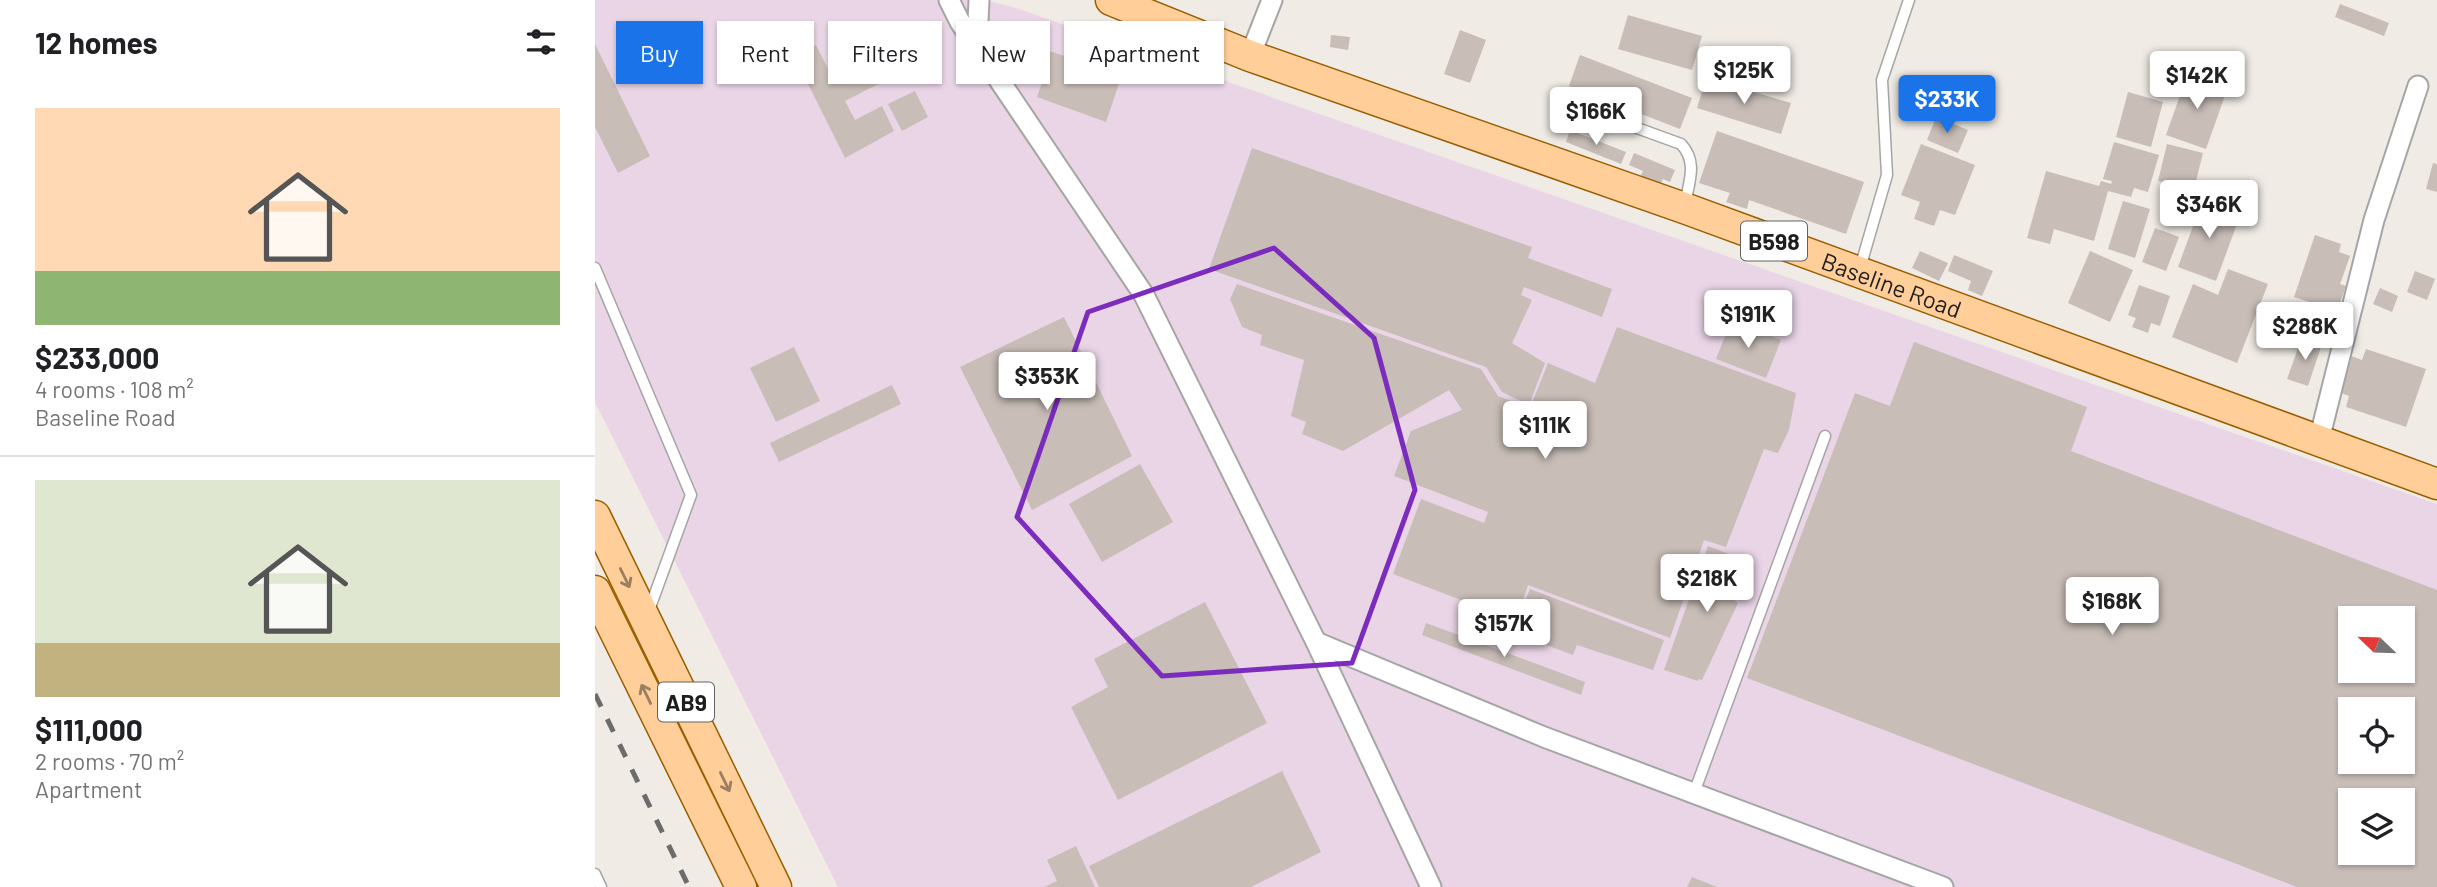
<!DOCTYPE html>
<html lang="en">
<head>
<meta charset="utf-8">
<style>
  body { margin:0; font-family:Barlow,sans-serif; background:#f6f6f6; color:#202124; height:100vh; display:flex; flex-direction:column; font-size:26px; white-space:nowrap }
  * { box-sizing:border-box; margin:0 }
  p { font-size:23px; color:#757577 }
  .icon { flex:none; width:38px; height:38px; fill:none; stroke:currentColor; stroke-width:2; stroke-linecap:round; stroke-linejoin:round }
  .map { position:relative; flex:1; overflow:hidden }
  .details { display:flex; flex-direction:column; background:#fff; width:595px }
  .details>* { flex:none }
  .top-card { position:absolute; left:21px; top:21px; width:665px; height:63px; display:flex; gap:14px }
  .needle { width:46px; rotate:293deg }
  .buttons { position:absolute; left:1743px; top:606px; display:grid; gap:14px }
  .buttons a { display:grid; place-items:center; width:77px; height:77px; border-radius:0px; background:#fff; box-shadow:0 2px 5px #0004; font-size:35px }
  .price { position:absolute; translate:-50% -60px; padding:0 16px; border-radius:7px; background:#fff; color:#222; font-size:23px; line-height:46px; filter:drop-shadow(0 2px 4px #0008) }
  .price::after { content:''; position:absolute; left:50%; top:42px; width:21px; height:16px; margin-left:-10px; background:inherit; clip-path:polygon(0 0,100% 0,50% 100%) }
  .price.on { background:#1a73e8; color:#fff }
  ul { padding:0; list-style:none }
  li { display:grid; align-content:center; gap:14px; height:371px; padding:0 35px }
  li+li { border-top:2px solid #e0e0e0 }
  li span { display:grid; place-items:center; height:217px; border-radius:0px; color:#555 }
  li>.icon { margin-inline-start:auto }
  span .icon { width:126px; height:126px; fill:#fffc; stroke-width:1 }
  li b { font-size:30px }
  h2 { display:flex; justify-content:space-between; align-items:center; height:84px; padding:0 35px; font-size:30px }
  .pill { padding:0 24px; border-radius:0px; background:#fff; box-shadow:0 2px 5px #0004; font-size:24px; line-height:63px }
  .pill.on { background:#1a73e8; color:#fff }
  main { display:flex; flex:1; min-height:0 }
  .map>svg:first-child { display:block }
  .industrial { fill:#e9d5e6; fill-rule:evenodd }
  .building { fill:#c8bdb7; fill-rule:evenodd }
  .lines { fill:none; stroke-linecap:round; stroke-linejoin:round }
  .service-casing { stroke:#a5a5a5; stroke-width:13 }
  .minor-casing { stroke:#a5a5a5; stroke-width:23 }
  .primary-casing { stroke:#985e00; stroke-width:33 }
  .service { stroke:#fff; stroke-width:10 }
  .minor { stroke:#fff; stroke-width:19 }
  .primary { stroke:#ffce99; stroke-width:30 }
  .rail { stroke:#6c6c6c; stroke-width:5; stroke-dasharray:14 14; stroke-linecap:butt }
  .oneway { stroke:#9a7f62 }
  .marked { fill:none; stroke:#7b2cbf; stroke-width:5; stroke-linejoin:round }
  .labels { text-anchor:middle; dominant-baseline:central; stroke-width:7; stroke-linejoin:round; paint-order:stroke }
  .shield { fill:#fff; stroke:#626262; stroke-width:2 }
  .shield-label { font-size:23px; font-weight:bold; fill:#1e1e1e }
  .street-label { font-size:24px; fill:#1e1e1e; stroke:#fff }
</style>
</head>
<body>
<main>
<section class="details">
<h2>12 homes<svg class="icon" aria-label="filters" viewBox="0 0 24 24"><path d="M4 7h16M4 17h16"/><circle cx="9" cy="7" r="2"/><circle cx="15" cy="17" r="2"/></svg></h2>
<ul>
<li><span style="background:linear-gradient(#ffd9b3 75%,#8fb573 0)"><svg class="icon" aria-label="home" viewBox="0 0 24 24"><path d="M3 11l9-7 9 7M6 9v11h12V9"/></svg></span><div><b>$233,000</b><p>4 rooms · 108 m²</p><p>Baseline Road</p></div></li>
<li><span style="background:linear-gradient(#dfe7d0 75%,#c2b280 0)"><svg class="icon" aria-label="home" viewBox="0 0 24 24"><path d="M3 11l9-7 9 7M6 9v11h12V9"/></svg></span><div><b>$111,000</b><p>2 rooms · 70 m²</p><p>Apartment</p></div></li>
</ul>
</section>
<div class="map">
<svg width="1842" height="887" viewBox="0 0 1842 887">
  <rect width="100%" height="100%" fill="#f0ebe4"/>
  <!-- industrial -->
  <path class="industrial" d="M0 0H390L421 8 1842 504V887H243L0 402ZM1755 618H1808V670H1755ZM1755 709H1808V761H1755ZM1755 800H1808V852H1755Z"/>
  <!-- building -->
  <path class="building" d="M1745 4 1794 23 1789 36 1740 17Z
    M1033 15 1107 36 1097 70 1023 49Z
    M865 30 891 40 875 83 849 74Z
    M736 35 755 37 753 50 735 47Z
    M412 37 527 75 511 122 442 97 452 68 407 53Z
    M0 44 55 156 23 173 0 127Z
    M221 45 235 73 281 49 295 78 250 101 260 120 287 106 299 131 250 158 199 56Z
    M985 55 1097 98 1085 129 974 86Z
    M1593 73 1633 87 1611 149 1571 135Z
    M1111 78 1196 103 1186 134 1102 108Z
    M320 91 333 117 307 131 293 104Z
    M1533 92 1568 102 1556 147 1521 137Z
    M1341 117 1373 130 1363 153 1332 140Z
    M975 130 1031 152 1026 164 971 142Z
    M1122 131 1269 182 1251 234 1154 200 1152 209 1131 202 1135 193 1104 183Z
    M1519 142 1564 155 1553 192 1539 188 1536 197 1513 191 1499 241 1459 229 1455 244 1432 238 1451 171 1504 186 1506 181 1516 184 1517 181 1508 179Z
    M1326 144 1380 165 1360 215 1345 210 1339 226 1319 219 1325 202 1306 195Z
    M1572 144 1608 153 1599 189 1563 181Z
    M657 148 937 247 933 258 1017 289 1007 317 929 287 926 295 937 300 917 343 950 363 934 405 907 392 891 367 614 269Z
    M1039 153 1080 170 1075 182 1068 179 1063 189 1044 180 1048 171 1034 165Z
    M1838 163 1842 164V192L1831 189Z
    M1608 199 1646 213 1621 281 1583 267Z
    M1528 201 1555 209 1540 258 1513 249Z
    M1560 228 1584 237 1571 271 1547 262Z
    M1720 235 1746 244 1744 252 1755 256 1745 284 1751 286 1742 311 1699 297Z
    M1325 251 1353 263 1344 281 1317 268Z
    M1495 251 1538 270 1515 322 1473 303Z
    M1359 255 1398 271 1387 296 1373 290 1376 281 1353 271Z
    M1633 269 1673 284 1642 363 1577 337 1598 284 1623 295Z
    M1820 271 1840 279 1832 300 1812 292Z
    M642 284 886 369 903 396 935 408 953 363 1000 383 1022 327 1201 393 1194 430 1183 453 1169 449 1131 547 1109 540 1075 638 933 585 921 621 798 574 826 499 889 523 893 512 799 476 816 431 867 410 854 390 748 451 707 434 711 422 696 416 709 360 665 345 667 335 647 327 635 299Z
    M1544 285 1575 296 1565 326 1556 323 1553 333 1537 327 1541 318 1533 315Z
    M1785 288 1803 296 1797 312 1778 304Z
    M469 317 537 456 437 510 365 367Z
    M1136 321 1186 340 1171 378 1121 359Z
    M1707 337 1727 344 1713 386 1692 379Z
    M1319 342 1492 407 1476 451 1842 590V887H1702L1152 678 1260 393 1295 406ZM1755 618H1808V670H1755ZM1755 709H1808V761H1755ZM1755 800H1808V852H1755Z
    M199 347 225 401 181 422 155 368Z
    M1771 349 1831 369 1811 427 1751 407 1754 396 1744 392 1756 356 1767 360Z
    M297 385 306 404 184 462 175 443Z
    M545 464 578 522 507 562 474 504Z
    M1113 546 1154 562 1140 601 1143 603 1107 680 1103 679V681L1069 670Z
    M935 589 1069 640 1058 670 982 645 978 655 933 638 937 627 922 621Z
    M610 602 672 723 523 800 476 707 513 687 499 659Z
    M831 623 990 682 986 695 827 635Z
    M687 771 726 852 656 887H504L494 866Z
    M481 846 500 887H449L462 881 452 860Z
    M1097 877 1122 887H1092Z"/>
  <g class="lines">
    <defs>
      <path id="service" d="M976 104 1086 144C1103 162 1094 182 1090 204
        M0 268 96 495 53 613
        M1265 268 1292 175 1287 80 1314 0
        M1099 793 1230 436
        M0 874 6 887"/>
      <path id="minor" d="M354 0 365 22 549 295 721 642 836 887
        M382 43 384 0
        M655 56 677 0
        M1724 440 1779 220 1823 86
        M721 642 949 737 1348 887"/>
      <g id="primary">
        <path id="s1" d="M516 0 655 56 1089 208 1842 484"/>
        <path d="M0 516 181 887"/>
        <path d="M0 591 146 887"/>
      </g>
    </defs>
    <!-- service casing -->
    <use href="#service" class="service-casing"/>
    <!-- minor casing -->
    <use href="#minor" class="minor-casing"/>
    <!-- primary casing -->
    <use href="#primary" class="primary-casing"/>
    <!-- service -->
    <use href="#service" class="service"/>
    <!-- minor -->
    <use href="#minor" class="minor"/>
    <!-- primary -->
    <use href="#primary" class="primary"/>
    <!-- rail -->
    <path class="rail" d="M0 694 94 887"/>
  </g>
  <!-- one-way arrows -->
  <defs><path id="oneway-shaft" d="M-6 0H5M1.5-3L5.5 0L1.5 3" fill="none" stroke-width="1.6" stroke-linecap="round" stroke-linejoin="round" transform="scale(1.75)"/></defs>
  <g class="oneway">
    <use href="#oneway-shaft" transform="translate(30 578) rotate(64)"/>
    <use href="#oneway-shaft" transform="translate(51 694) rotate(-116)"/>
    <use href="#oneway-shaft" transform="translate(130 782) rotate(64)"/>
  </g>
  <!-- marked area -->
  <path class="marked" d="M679 248 779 338 820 490 757 663 567 676 422 517 493 312Z"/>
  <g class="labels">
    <!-- shield labels -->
    <g class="shield">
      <rect x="1146" y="221.5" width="66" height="39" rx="5"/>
      <rect x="63" y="682.5" width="56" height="39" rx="5"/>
    </g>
    <g class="shield-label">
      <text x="1179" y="241">B598</text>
      <text x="91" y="702">AB9</text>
    </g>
    <!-- street labels -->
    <g class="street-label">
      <text stroke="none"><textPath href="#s1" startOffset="831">Baseline Road</textPath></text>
    </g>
  </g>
</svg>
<div class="buttons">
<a><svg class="needle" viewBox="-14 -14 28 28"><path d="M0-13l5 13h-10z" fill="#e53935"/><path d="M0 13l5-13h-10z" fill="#757577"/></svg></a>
<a><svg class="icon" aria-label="locate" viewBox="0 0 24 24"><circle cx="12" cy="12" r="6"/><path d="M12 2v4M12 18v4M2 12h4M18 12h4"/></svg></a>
<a><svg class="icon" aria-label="layers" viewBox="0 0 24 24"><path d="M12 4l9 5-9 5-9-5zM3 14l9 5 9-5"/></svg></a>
</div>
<b class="price" style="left:1149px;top:106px">$125K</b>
<b class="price" style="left:1602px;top:111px">$142K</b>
<b class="price on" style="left:1352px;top:135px">$233K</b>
<b class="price" style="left:1001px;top:147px">$166K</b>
<b class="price" style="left:1614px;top:240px">$346K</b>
<b class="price" style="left:1153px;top:350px">$191K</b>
<b class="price" style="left:1710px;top:362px">$288K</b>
<b class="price" style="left:452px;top:412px">$353K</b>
<b class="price" style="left:950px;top:461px">$111K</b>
<b class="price" style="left:1112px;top:614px">$218K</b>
<b class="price" style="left:1517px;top:637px">$168K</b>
<b class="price" style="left:909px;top:659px">$157K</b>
<div class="top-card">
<a class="pill on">Buy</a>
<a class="pill">Rent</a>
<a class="pill">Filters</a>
<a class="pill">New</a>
<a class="pill">Apartment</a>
</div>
</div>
</main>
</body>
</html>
